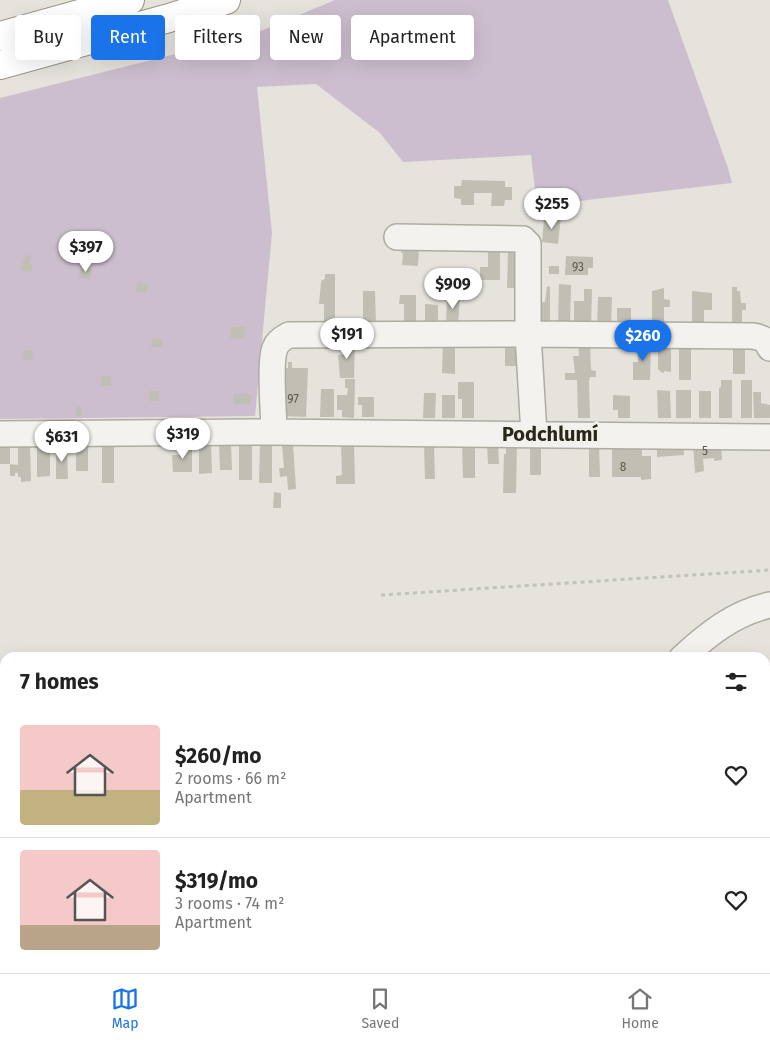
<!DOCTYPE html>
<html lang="en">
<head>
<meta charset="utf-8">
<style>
  body { margin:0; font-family:"Fira Sans",sans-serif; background:#f2f2f2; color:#222; height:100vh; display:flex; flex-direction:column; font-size:19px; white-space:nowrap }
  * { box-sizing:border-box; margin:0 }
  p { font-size:16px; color:#767676 }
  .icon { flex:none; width:28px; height:28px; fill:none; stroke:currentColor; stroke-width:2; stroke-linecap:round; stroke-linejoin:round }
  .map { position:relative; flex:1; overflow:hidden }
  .sheet { position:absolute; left:0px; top:652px; width:770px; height:321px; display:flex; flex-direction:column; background:#fff; border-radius:15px 15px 0 0; box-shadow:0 5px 20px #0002 }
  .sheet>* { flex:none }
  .top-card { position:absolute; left:15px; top:15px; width:500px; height:45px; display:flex; gap:10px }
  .price { position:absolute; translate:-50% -42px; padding:0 11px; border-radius:18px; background:#fff; color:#222; font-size:16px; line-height:32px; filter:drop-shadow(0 1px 2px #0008) }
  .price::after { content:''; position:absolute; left:50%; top:30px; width:15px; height:11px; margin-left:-8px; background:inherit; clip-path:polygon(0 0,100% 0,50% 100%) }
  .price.current { background:#1a73e8; color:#fff }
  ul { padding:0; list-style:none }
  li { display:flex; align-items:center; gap:15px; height:125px; padding:0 20px }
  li+li { border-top:1px solid #e0e0e0 }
  li span { display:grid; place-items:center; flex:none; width:140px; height:100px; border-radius:5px; color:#555 }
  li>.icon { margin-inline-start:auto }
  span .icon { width:60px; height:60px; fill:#fffc; stroke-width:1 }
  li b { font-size:21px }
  h2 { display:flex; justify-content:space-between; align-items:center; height:60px; padding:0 20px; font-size:21px }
  .tag { padding:0 18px; border-radius:5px; background:#fff; box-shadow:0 5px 20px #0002; font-size:18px; line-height:45px }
  .tag.current { background:#1a73e8; color:#fff }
  .tab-bar { display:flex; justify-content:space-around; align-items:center; height:70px; border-top:1px solid #e0e0e0; background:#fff; font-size:14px; color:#767676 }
  .tab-bar a { display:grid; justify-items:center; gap:2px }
  .tab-bar .current { color:#1a73e8 }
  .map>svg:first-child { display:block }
  .green { fill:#ccbece }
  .building { fill:#c1beb4 }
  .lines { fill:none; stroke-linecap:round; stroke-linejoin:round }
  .minor-casing { stroke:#aeaca2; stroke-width:28 }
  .highway-casing { stroke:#9a9585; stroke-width:30 }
  .path { stroke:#c3c1bb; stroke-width:3; stroke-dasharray:4 4; stroke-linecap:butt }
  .minor { stroke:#f3f2ee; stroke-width:25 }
  .highway { stroke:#fff; stroke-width:28 }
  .labels { text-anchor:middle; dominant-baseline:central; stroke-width:5; stroke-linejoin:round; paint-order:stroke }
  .number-label { font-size:12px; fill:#5b584b }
  .district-label { font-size:20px; font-weight:bold; fill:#2a271a; stroke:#f3f1eb }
</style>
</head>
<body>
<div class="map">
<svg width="770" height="973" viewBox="0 0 770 973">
  <rect width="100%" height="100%" fill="#e5e3dc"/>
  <!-- green -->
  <path class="green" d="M335 0H668L728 168 732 183 537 206 531 155 403 162 380 133 316 84 257 87 272 233 255 416 0 419V98L251 35Z
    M770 827V973H599L603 969H765V836Z"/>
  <!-- building -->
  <path class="building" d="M462 180 505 181V187H512V200H505L504 206H491L492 193H474V205H461V199L454 198V186H461Z
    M561 216 558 244 542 242 544 219Z
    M100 237 112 239V248L99 247Z
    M403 247 419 248 418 266 402 265 403 253H401Z
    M488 250H500V280H480V267H488Z
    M508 251H521L520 288H507Z
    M25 255 31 256 29 264H33L31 272 21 270Z
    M566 256 593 257V268H588V275H565Z
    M81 266 92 269 90 280 79 277Z
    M549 266H559V274H549Z
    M325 274H335V326L324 327V304H319L321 282 322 280 325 279Z
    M137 282 148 284 147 293 136 292Z
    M559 284 571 285 570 327 558 326Z
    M547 286 550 287V326H538L539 302H545Z
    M732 287H737V291H740L741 303H746V310H742V328L732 327Z
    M664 288V299L670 300V307H664V327H652V291Z
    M584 289H592L591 327H574V301H584Z
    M363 291H375L376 326 363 327Z
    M692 291 712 293V310H704V327H692Z
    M400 295H416V326H404V304H399Z
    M447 295H460L458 326H446Z
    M598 297H612L611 327H597Z
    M425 304 438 305V327H425Z
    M617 308H631V327H617Z
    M231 327H245V338L231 339Z
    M152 338 162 339V347H151Z
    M518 340 517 366H505V341Z
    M343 341H355L354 378H340L338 355 343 354Z
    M578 341 590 342 591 370 596 371V377H590L589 380 590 418H578L577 380H565V373H575L573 356H579Z
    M443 342H455V374L442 373Z
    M638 342H651L650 380H633V362H638Z
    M658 342H671V372L664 371V373L660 372V370H658Z
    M679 342H691V380H679Z
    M733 342H745V374H733Z
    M24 350 33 351 32 360 23 359Z
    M288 362H292V368H308L306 417 281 416 282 368H288Z
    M101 376H111V386H101Z
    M345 379H355L354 418 342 417V410H337V395H347L348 388H345Z
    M721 380H732V418H719V388L721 387Z
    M741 380H752V418H741Z
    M458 382H474V418H462V399H458Z
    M321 389H334V417H320Z
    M657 390 670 391 671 418H658Z
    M676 390H691V418H676Z
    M149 391H159V401H149Z
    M699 391H711V418H699Z
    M753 392H761V403L770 405V418H754Z
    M424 393H436L435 418H423Z
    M233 394H251L250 404H233Z
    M442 395H455V418H442Z
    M613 395 630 396V418H618V410H613Z
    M358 397H374V417H362V405H358Z
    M76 407H81L82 416 76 417Z
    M721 441 722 460 714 461V458L703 459 704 471 695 473 693 443Z
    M683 443 684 455 657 457V444Z
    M219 444H231L232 470H220Z
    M239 444H252V480H239Z
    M260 444H272V483H259Z
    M293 444 296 489 288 490 287 476 280 477 279 468H284L282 445Z
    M354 444 355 484H336V476L342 475 341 445Z
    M462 444H475V478H463Z
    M487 444H498L499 464H488Z
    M506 444H517L516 493H503L504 454H506Z
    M530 444H541V475H530Z
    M0 445H10V464L18 465V446H30L31 481 21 482V477H18V473H15V476H10V464H0Z
    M179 445H192V472H173L172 455H179Z
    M199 445H211L212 473 199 474Z
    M424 445H434L435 479H425Z
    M589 445H599L600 477H589Z
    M612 445H642V456H651V479L641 480V477H612Z
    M37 446H50V476L37 477Z
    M56 446H67L68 479H56Z
    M76 446H88V471H76Z
    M102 446 114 447V483H102Z
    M274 492 281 493V508H273Z"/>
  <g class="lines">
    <defs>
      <path id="minor" d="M397 237 523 239 528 244V334L534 434
        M274 432C274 415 269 362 275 348 277 342 283 338 289 335L528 334 752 336C761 337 766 339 770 348
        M0 434 267 432 770 437
        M682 658C708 634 734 613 770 605
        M0 758H5"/>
      <path id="highway" d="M0 36 130 0
        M0 65 169 18 226 0"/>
    </defs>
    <!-- minor casing -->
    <use href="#minor" class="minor-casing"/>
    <!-- highway casing -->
    <use href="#highway" class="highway-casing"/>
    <!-- path -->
    <path class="path" d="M381 595 770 570
      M765 780 770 774
      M651 973 656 969"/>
    <!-- minor -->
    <use href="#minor" class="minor"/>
    <!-- highway -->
    <use href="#highway" class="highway"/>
  </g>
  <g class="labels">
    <!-- number labels -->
    <g class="number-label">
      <text x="578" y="267">93</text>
      <text x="293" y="399">97</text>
      <text x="705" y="451">5</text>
      <text x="623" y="467">8</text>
    </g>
    <!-- district labels -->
    <g class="district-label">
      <text x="550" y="434">Podchlumí</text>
    </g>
  </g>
</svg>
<b class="price" style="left:552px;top:230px">$255</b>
<b class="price" style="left:86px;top:273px">$397</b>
<b class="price" style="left:453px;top:310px">$909</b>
<b class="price" style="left:347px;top:360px">$191</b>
<b class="price current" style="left:643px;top:362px">$260</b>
<b class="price" style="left:183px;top:460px">$319</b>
<b class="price" style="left:62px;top:463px">$631</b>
<div class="top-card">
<a class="tag">Buy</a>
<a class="tag current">Rent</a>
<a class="tag">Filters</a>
<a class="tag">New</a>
<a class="tag">Apartment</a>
</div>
<section class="sheet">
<h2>7 homes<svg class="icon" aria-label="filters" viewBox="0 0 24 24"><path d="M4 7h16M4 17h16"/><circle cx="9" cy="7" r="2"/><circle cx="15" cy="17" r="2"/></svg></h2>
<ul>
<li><span style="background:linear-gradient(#f6c9c9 65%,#c2b280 0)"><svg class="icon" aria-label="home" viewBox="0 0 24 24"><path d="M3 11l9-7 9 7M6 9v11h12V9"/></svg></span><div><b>$260/mo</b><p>2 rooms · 66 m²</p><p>Apartment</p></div><svg class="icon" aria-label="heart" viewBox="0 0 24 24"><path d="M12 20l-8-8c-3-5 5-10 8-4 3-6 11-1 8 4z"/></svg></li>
<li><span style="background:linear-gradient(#f6c9c9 75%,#b9a48a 0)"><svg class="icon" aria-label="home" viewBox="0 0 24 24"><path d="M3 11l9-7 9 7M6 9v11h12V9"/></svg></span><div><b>$319/mo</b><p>3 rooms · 74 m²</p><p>Apartment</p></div><svg class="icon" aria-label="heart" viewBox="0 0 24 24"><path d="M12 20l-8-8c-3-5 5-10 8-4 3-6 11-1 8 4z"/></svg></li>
</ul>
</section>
</div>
<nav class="tab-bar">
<a class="current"><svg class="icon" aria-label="map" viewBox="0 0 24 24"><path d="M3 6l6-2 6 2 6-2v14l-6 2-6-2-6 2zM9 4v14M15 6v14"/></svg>Map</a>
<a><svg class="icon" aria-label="saved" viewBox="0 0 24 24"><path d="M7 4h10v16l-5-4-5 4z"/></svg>Saved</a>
<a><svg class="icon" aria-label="home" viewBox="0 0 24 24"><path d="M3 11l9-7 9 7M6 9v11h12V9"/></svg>Home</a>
</nav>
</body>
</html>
